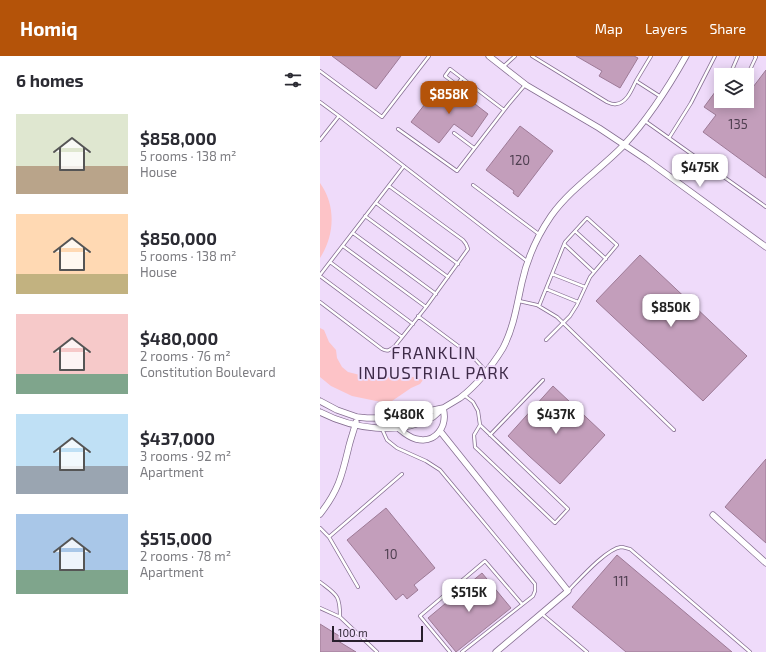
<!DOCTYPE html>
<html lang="en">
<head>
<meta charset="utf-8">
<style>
  body { margin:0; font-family:"Exo 2",sans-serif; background:#f2f2f3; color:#2b2b33; height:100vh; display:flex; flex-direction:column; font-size:15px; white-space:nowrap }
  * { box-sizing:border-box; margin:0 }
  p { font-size:13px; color:#7c7c81 }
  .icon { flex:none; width:22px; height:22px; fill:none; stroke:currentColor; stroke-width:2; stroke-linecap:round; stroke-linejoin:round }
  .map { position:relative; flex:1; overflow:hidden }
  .drawer { display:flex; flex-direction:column; background:#fff; width:320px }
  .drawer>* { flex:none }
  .fabs { position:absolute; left:394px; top:12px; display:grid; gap:8px }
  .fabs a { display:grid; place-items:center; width:40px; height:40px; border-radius:0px; background:#fff; box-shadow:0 2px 10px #0003; font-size:20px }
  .scale { position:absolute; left:12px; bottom:10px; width:91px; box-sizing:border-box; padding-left:4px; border:2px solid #281f2d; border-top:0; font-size:11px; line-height:14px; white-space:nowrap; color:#281f2d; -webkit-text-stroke:3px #efdbfa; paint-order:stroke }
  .price { position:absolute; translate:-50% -34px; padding:0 9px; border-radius:8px; background:#fff; color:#222; font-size:13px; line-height:26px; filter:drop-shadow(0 1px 2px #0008) }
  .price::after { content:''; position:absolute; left:50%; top:24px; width:12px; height:9px; margin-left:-6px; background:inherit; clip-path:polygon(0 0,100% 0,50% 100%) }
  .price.active { background:#b45309; color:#fff }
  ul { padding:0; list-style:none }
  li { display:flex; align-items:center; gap:12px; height:100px; padding:0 16px }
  li span { display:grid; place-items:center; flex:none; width:112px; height:80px; border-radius:0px; color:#555 }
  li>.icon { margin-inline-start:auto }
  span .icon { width:48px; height:48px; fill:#fffc; stroke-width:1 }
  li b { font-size:17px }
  h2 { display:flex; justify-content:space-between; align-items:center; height:48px; padding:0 16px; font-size:17px }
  header { display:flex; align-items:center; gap:24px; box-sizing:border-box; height:56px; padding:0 20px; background:#b45309; color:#fff }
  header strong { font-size:19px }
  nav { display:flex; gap:22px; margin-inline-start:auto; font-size:14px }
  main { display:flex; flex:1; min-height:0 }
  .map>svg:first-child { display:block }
  .green { fill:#fdc3c7 }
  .building { fill:#c39ebb; stroke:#9d7a96 }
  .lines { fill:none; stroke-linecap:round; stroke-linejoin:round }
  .lane-casing { stroke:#866f92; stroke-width:4 }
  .street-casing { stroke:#866f92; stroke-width:7 }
  .lane { stroke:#fff; stroke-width:2.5 }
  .street { stroke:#fff; stroke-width:5.5 }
  .labels { text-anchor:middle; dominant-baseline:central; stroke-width:4; stroke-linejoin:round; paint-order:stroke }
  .number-label { font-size:13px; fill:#4f3f50 }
  .quarter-label { font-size:17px; letter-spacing:1px; fill:#3f2b49; stroke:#efdbfa }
</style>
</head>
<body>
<header>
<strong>Homiq</strong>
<nav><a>Map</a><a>Layers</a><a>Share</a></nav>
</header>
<main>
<section class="drawer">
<h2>6 homes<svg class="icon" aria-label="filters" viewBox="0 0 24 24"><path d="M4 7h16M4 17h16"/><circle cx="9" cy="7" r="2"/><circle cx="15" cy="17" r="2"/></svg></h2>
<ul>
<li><span style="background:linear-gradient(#dfe7d0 65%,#b9a48a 0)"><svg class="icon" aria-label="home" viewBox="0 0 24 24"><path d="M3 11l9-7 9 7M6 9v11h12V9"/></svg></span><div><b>$858,000</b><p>5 rooms · 138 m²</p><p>House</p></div></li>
<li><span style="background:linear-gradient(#ffd9b3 75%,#c2b280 0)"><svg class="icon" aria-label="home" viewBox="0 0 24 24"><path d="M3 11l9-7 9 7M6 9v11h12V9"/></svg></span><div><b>$850,000</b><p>5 rooms · 138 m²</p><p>House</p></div></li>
<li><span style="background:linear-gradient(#f6c9c9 75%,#7fa58c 0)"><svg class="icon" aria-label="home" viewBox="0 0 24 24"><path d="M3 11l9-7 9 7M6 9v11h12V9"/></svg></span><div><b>$480,000</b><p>2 rooms · 76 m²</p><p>Constitution Boulevard</p></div></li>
<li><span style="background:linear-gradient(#bfe0f5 65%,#9aa5b1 0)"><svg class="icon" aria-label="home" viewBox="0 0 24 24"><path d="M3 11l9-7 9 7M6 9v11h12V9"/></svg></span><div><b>$437,000</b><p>3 rooms · 92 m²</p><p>Apartment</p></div></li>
<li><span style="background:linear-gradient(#a9c7e8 70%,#7fa58c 0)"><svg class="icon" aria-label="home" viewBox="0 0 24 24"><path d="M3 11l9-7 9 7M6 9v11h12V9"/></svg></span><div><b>$515,000</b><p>2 rooms · 78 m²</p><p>Apartment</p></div></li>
</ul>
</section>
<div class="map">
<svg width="446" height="596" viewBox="0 0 446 596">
  <rect width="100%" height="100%" fill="#efdbfa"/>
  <!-- green -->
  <path class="green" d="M0 127C16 149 15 179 0 202Z
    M0 272 4 274 9 286 16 294 17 302 22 311 28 316 48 321H93L103 324 100 328 91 332 72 345 61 346 32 340 11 330 0 321Z"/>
  <!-- building -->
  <path class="building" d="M12 0H81L56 33Z
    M256 0H314L318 2 300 32 279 20 282 15Z
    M446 14V122L383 76 396 59 384 51 401 28V45H427V39Z
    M119 30 137 44 142 38 168 58 152 81 134 68 119 87 91 66Z
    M200 70 233 95 198 141 193 137 194 135 166 114Z
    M320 199 427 300 383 345 276 245Z
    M233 330 285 379 240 428 209 400 188 380Z
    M446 403V487L405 451Z
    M66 452 115 512 94 529 98 534 87 543 83 538 76 544 27 484Z
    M297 499 412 596H306L252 551Z
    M162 517 191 552 136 596 108 562Z
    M0 568 21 581 18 585 36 596H0Z"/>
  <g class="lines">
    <defs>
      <path id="lane" d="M212 0 287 46C289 47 293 49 296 48 307 47 312 33 316 25
        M331 0 316 25 341 41
        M418 0 412 14 424 19
        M183 11 195 0
        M0 15 62 61 109 0
        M427 20 436 1 435 0
        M142 22 137 29 125 20 130 13 184 54
        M0 46 19 60
        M325 65 446 151
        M78 73 137 115 188 49 205 29
        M134 77 154 92
        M349 82 371 47 395 0
        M0 84 19 60 208 206
        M153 129 220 179
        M56 147 138 208
        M45 160 128 221
        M255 175 286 203
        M33 177 116 238
        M244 188 274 216
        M23 190 106 251
        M10 206 93 268
        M232 218 265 231
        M0 219 84 110
        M0 220 82 281
        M226 233 258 246
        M199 245 217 249 237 261 354 374
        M0 246 62 293C68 296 70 294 75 290L106 251 148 193 146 188 143 184 69 130
        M219 250 245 186 267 162 297 189 270 221 257 249 250 260 226 284
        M98 260 153 301 166 315
        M144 339 153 346 158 355 160 369 154 379 155 391 235 467 248 453 160 369
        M62 373 67 384 77 392 106 405 120 414 215 528V535L213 540 142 596
        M170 379 223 324
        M0 472 9 481 38 531
        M9 481 82 418
        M0 526C17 539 20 539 20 561L57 596
        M248 535C259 524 286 493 301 491 304 491 308 493 310 493L430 596
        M0 552 20 561
        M222 558 267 596
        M130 596 100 560 165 505 202 548"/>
      <path id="street" d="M169 0 206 29 279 72 327 104 446 191
        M0 345 17 354 37 361 47 362H76L123 352
        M0 356C33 373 79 380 113 361 117 358 120 354 125 351 130 348 135 345 140 342 157 329 172 310 183 292 194 271 197 248 202 226 207 203 218 179 231 160 251 132 281 113 304 89 329 62 348 32 366 0
        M77 371C83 376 88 381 96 383 116 388 128 370 123 352
        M120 375 248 535 176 596
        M0 458C19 434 22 419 29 390 31 382 34 374 36 366
        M393 459 446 507"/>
    </defs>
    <!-- lane casing -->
    <use href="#lane" class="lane-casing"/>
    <!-- street casing -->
    <use href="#street" class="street-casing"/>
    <!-- lane -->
    <use href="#lane" class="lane"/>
    <!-- street -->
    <use href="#street" class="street"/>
  </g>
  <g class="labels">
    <!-- number labels -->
    <g class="number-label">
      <text x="418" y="68">135</text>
      <text x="200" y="104">120</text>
      <text x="71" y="498">10</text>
      <text x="301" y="525">111</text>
    </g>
    <!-- quarter labels -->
    <g class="quarter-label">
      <text x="114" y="296">FRANKLIN<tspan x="114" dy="20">INDUSTRIAL PARK</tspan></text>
    </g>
  </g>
</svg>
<div class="fabs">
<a><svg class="icon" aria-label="layers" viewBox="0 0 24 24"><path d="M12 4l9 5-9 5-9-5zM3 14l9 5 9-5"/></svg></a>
</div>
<div class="scale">100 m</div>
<b class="price active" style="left:129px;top:59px">$858K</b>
<b class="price" style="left:380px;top:132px">$475K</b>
<b class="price" style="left:351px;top:272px">$850K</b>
<b class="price" style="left:84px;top:379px">$480K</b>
<b class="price" style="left:236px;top:379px">$437K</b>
<b class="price" style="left:149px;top:557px">$515K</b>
</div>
</main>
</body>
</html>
